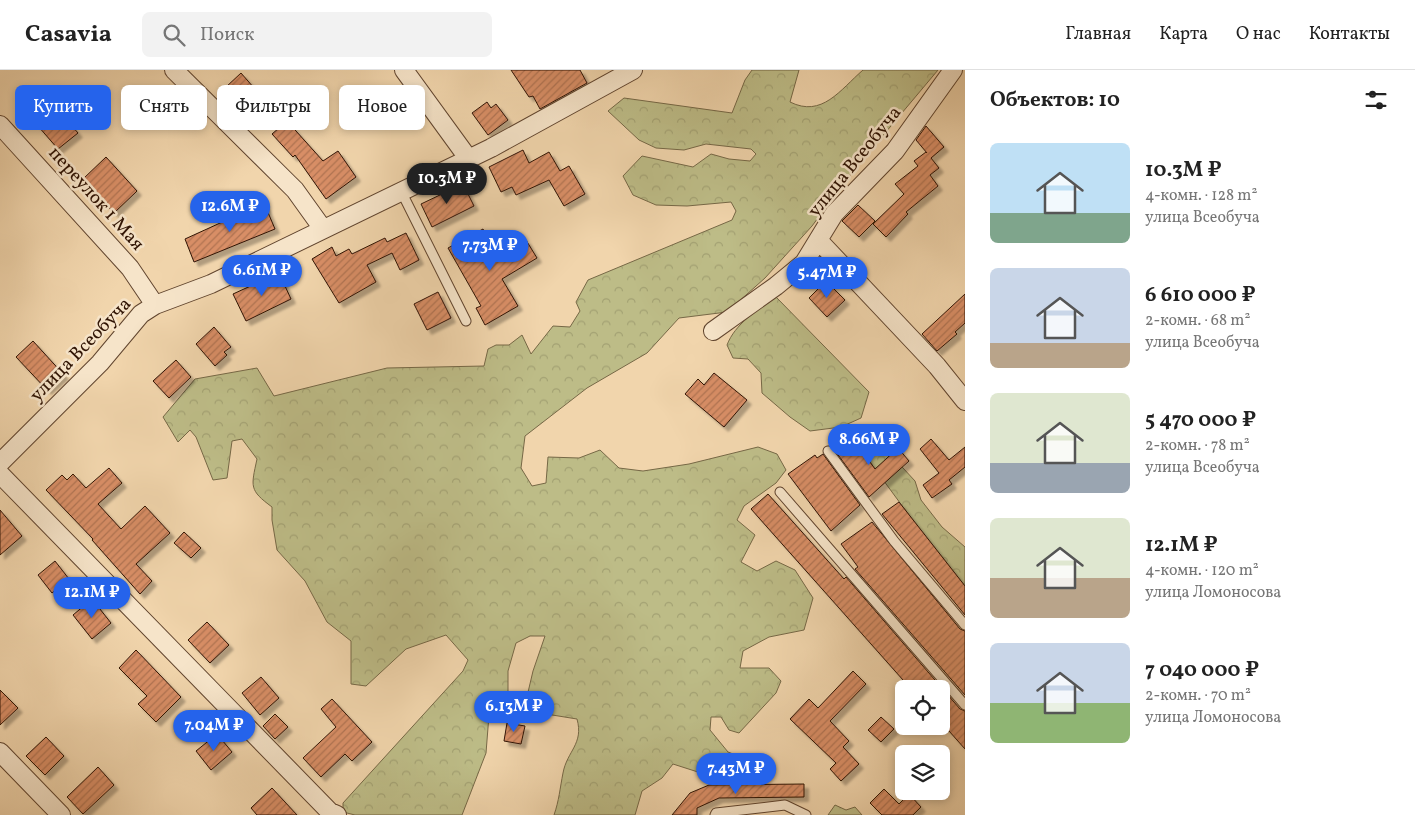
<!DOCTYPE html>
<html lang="ru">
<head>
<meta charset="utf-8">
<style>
  body { margin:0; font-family:Vollkorn,serif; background:#f2f2f2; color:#222; height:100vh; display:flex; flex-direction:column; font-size:19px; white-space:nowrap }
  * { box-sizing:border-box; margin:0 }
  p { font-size:16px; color:#767676 }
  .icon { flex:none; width:28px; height:28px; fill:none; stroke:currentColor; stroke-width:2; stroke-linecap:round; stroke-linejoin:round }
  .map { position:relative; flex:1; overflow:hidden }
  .details { display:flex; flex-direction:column; background:#fff; width:450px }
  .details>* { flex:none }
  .guide { position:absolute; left:15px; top:15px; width:475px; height:45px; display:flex; gap:10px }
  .tools { position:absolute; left:895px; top:610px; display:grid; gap:10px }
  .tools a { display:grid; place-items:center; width:55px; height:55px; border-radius:8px; background:#fff; box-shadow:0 2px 8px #0003; font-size:25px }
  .price { position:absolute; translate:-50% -42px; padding:0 11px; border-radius:18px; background:#2563eb; color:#fff; font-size:16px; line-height:32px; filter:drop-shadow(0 1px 2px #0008) }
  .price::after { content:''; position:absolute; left:50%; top:30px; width:15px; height:11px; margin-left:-8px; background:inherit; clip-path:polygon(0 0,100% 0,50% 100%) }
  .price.current { background:#222; color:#fff }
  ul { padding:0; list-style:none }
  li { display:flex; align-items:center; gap:15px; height:125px; padding:0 25px }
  li span { display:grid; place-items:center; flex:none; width:140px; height:100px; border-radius:8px; color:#555 }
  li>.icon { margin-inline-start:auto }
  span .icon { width:60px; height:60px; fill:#fffc; stroke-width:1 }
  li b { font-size:21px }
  h2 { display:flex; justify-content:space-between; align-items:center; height:60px; padding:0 25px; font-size:21px }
  .pill { padding:0 18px; border-radius:8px; background:#fff; box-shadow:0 2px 8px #0003; font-size:18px; line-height:45px }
  .pill.current { background:#2563eb; color:#fff }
  header { display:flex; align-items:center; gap:30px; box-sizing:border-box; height:70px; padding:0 25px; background:#fff; border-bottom:1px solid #e0e0e0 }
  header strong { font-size:24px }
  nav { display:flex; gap:28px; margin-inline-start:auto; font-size:18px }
  .search { width:350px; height:45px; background:#f2f2f2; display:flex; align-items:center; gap:12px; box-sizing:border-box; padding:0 18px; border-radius:8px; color:#767676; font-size:19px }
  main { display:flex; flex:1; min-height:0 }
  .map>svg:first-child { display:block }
  .forest { fill:url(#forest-crowns); stroke:#766846 }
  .building { fill:url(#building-hatch); stroke:#301404; filter:url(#shadow) }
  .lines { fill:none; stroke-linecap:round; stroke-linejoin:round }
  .service-casing { stroke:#60442e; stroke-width:11 }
  .minor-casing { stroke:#60442e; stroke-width:20 }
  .service { stroke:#f6e4c9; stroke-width:9 }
  .minor { stroke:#f6e4c9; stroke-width:18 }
  .labels { text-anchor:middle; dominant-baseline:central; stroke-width:5; stroke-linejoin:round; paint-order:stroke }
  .street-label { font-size:19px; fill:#301404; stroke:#f6e4c9 }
</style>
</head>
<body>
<header>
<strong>Casavia</strong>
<div class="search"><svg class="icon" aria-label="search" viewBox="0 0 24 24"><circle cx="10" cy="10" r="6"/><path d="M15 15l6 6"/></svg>Поиск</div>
<nav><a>Главная</a><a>Карта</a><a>О нас</a><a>Контакты</a></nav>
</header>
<main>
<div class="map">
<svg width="965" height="745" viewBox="0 0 965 745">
  <defs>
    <pattern id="forest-crowns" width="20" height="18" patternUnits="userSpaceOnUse" patternTransform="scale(1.25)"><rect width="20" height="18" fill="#bdbc87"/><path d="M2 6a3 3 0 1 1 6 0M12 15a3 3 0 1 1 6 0" fill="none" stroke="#a3a173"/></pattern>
    <pattern id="building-hatch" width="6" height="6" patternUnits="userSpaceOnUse" patternTransform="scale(1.25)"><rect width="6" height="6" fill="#d88e66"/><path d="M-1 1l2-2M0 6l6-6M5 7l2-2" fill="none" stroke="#b07352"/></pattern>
    <filter id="shadow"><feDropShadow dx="4.5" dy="4.5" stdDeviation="1" flood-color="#0004"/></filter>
  </defs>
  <rect width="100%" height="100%" fill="#f1d5ac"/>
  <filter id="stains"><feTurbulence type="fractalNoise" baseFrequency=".004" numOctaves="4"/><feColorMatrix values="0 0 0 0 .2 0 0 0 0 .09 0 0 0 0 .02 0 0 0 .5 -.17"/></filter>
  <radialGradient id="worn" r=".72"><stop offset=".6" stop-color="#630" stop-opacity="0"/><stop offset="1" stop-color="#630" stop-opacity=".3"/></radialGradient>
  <!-- forest -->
  <path class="forest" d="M752 0H799L790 32C822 48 840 20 863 0H938L854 100 812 156 765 208 727 242 679 248 647 283 587 318 525 366 521 398 532 416 546 413 548 387 579 388 600 380 619 398 643 401 689 394 758 377 777 384 786 400 776 413 744 436 737 450 755 465 741 492 757 501 776 491 795 500 813 528 804 560 769 567 743 581 740 598H769L781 611 776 623 739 663 729 660 721 647H711L710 660 728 682 756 693 766 705 760 711 720 712 701 703 673 694 662 708 642 721 635 745H554C559 731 560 718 563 703 567 681 584 674 577 649L546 644 525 635 533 601 545 566H530L516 573 508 601V621L489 645 486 683 462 745H355L343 742V733L463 601 468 590 446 565 406 579 366 616 351 614V571L327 552 305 511 277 480 272 450V437C249 420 251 417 257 389L242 369 232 371 227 408 213 410 196 367 190 360 178 372 163 347 195 309 257 298 274 326 387 298 484 296 488 279 496 275H509L522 265 531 284 553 256 570 257 580 241 576 232 588 210 732 150 736 141 731 132 687 136 656 135 633 125 623 106 642 86 693 97 711 84 729 89 750 91 756 84 751 79 706 74 684 80 656 78 639 70 608 41 624 28 732 43 745 10Z
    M776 227 869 322 861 348 841 357 810 361 790 347 762 323 761 303 748 289 733 288 727 275C735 254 757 240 776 227Z
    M876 372 887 373 891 385 915 411 921 430 942 457 965 477V516L928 471 867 388V375Z
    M835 735 846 740 855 737 862 745H828Z"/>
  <!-- building -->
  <path class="building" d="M511 0H580L587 13 540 39 533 26 529 27Z
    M241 3 261 26 246 40 226 17Z
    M391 16 406 34 385 51 370 34Z
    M50 31 78 63 58 79 31 48Z
    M487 32 491 38 496 34 508 50 488 65 472 43Z
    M287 51 323 91 338 81 356 107 326 129 295 85 293 87 272 64Z
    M926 56 944 77 931 88 939 98 930 105 938 116 906 142 908 144 886 167 873 154 904 124 895 114 918 96 914 91 926 82 927 83 916 70Z
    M523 80 529 93 549 82 560 101 569 96 585 124 564 136 549 110 516 125 512 117 501 122 489 97Z
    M106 87 137 121 114 143 83 109Z
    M463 114 474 136 432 157 421 134Z
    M264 133 275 159 194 192 185 169Z
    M858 135 875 151 859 167 842 151Z
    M483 159 498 187 526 170 537 188 502 209 518 236 485 255 476 238 481 236 448 178Z
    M406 163 419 190 400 200 392 183 367 195 376 212 339 233 312 189 332 177 336 186 349 179 352 184 385 168 387 172Z
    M279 203 291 229 246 251 233 224Z
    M826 211 845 230 827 247 809 228Z
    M438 222 451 248 427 260 414 234Z
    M965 224V253L955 262 957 264 937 281 922 264Z
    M214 257 231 277 224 282 227 285 215 296 196 274Z
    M33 271 64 305 47 320 16 287Z
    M176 290 191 307 169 328 153 311Z
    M714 303 747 330 724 357 685 324 698 309 704 315Z
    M851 366 875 399 898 378 909 391 869 427 833 378Z
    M931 369 949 390 965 377V397L949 410 952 414 932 428 923 415 939 403 920 379Z
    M823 384 860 435 831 461 788 404 815 385 817 388Z
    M109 398 122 413 98 434 121 459 145 436 170 463 136 494 152 511 140 524 92 470 93 469 46 420 62 405 67 410 73 404 86 418Z
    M768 424 844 509 846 507 960 639 965 641V679L941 652V619H911L751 439Z
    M899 432 965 516V545L882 444Z
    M0 440 22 466 0 485Z
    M872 452 960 559 965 561V625L855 499 858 497 841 474Z
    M184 462 201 478 191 488 174 473Z
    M55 491 69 509 52 523 38 505Z
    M92 529 111 553 92 569 73 545Z
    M207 552 229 575 210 593 188 570Z
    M136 580 181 627 156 652 138 634 147 626 119 598Z
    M853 601 866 614 830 651 849 671 843 677 859 694 841 711 830 699 836 693 790 649 809 629 818 638Z
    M261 607 279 628 260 645 242 623Z
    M0 620 18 638 0 655Z
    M332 629 372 672 352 691 345 684 321 707 303 688 336 657 321 639Z
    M275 644 288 657 275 669 263 656Z
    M881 647 894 659 881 672 868 660Z
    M507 653 525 656 521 674 504 671Z
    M217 664 232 682 211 700 196 681Z
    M46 667 64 686 45 705 26 686Z
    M98 697 114 715 83 744 67 727Z
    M804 714V727L719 728 697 738V745H672L690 723 709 715Z
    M272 718 297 745H257L251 738Z
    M884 719 899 734 909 724 921 737 913 745H882L870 733Z"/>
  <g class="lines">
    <defs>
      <path id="service" d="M401 121 466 251
        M828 381 894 471 965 555
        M780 422 965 635
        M715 745 716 743 785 735 806 745"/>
      <path id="minor" d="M174 0 295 120 323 159
        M404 0 468 88
        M0 55 130 198 155 235
        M819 171 937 296 965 331
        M713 261 776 216 804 193 834 144 895 81 953 0
        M0 393 100 293 141 244 155 235 211 214 491 78 633 0
        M0 404 330 742 337 745
        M0 682 61 745"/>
    </defs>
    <!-- service casing -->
    <use href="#service" class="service-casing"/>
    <!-- minor casing -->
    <use href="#minor" class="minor-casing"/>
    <!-- service -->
    <use href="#service" class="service"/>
    <!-- minor -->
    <use href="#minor" class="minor"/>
  </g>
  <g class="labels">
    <!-- street labels -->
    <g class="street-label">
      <text transform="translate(855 92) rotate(-51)">улица Всеобуча</text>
      <text transform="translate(96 129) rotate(48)">переулок 1 Мая</text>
      <text transform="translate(81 280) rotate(-46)">улица Всеобуча</text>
    </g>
  </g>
  <rect width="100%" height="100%" filter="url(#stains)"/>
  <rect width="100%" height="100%" fill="url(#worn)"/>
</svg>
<div class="tools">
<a><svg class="icon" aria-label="locate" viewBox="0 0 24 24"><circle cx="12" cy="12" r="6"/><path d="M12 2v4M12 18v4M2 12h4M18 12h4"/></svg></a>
<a><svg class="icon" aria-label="layers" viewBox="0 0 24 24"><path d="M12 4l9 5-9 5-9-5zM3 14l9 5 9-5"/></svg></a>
</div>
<b class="price current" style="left:447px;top:135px">10.3M ₽</b>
<b class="price" style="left:230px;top:163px">12.6M ₽</b>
<b class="price" style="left:490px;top:202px">7.73M ₽</b>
<b class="price" style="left:262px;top:227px">6.61M ₽</b>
<b class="price" style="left:827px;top:229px">5.47M ₽</b>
<b class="price" style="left:869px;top:396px">8.66M ₽</b>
<b class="price" style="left:92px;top:549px">12.1M ₽</b>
<b class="price" style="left:514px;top:663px">6.13M ₽</b>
<b class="price" style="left:214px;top:682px">7.04M ₽</b>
<b class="price" style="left:736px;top:725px">7.43M ₽</b>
<div class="guide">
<a class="pill current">Купить</a>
<a class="pill">Снять</a>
<a class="pill">Фильтры</a>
<a class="pill">Новое</a>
</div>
</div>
<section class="details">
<h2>Объектов: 10<svg class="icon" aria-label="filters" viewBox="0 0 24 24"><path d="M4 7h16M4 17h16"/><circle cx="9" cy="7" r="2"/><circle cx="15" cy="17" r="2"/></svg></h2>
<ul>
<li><span style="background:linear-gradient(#bfe0f5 70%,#7fa58c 0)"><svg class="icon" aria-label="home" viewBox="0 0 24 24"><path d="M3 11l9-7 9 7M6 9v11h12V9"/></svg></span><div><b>10.3M ₽</b><p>4-комн. · 128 m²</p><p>улица Всеобуча</p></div></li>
<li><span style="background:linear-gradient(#c9d6e8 75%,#b9a48a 0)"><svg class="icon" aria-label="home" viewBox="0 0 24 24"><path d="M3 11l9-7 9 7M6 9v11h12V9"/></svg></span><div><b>6 610 000 ₽</b><p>2-комн. · 68 m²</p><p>улица Всеобуча</p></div></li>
<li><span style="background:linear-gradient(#dfe7d0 70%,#9aa5b1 0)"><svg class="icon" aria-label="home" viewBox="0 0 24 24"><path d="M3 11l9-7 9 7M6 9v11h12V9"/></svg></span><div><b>5 470 000 ₽</b><p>2-комн. · 78 m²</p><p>улица Всеобуча</p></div></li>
<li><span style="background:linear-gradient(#dfe7d0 60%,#b9a48a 0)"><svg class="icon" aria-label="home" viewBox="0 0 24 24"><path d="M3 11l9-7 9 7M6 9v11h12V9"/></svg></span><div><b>12.1M ₽</b><p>4-комн. · 120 m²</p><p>улица Ломоносова</p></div></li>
<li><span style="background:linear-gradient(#c9d6e8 60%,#8fb573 0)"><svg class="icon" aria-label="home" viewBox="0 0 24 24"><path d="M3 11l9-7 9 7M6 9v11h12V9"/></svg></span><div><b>7 040 000 ₽</b><p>2-комн. · 70 m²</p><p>улица Ломоносова</p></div></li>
</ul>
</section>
</main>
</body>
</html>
